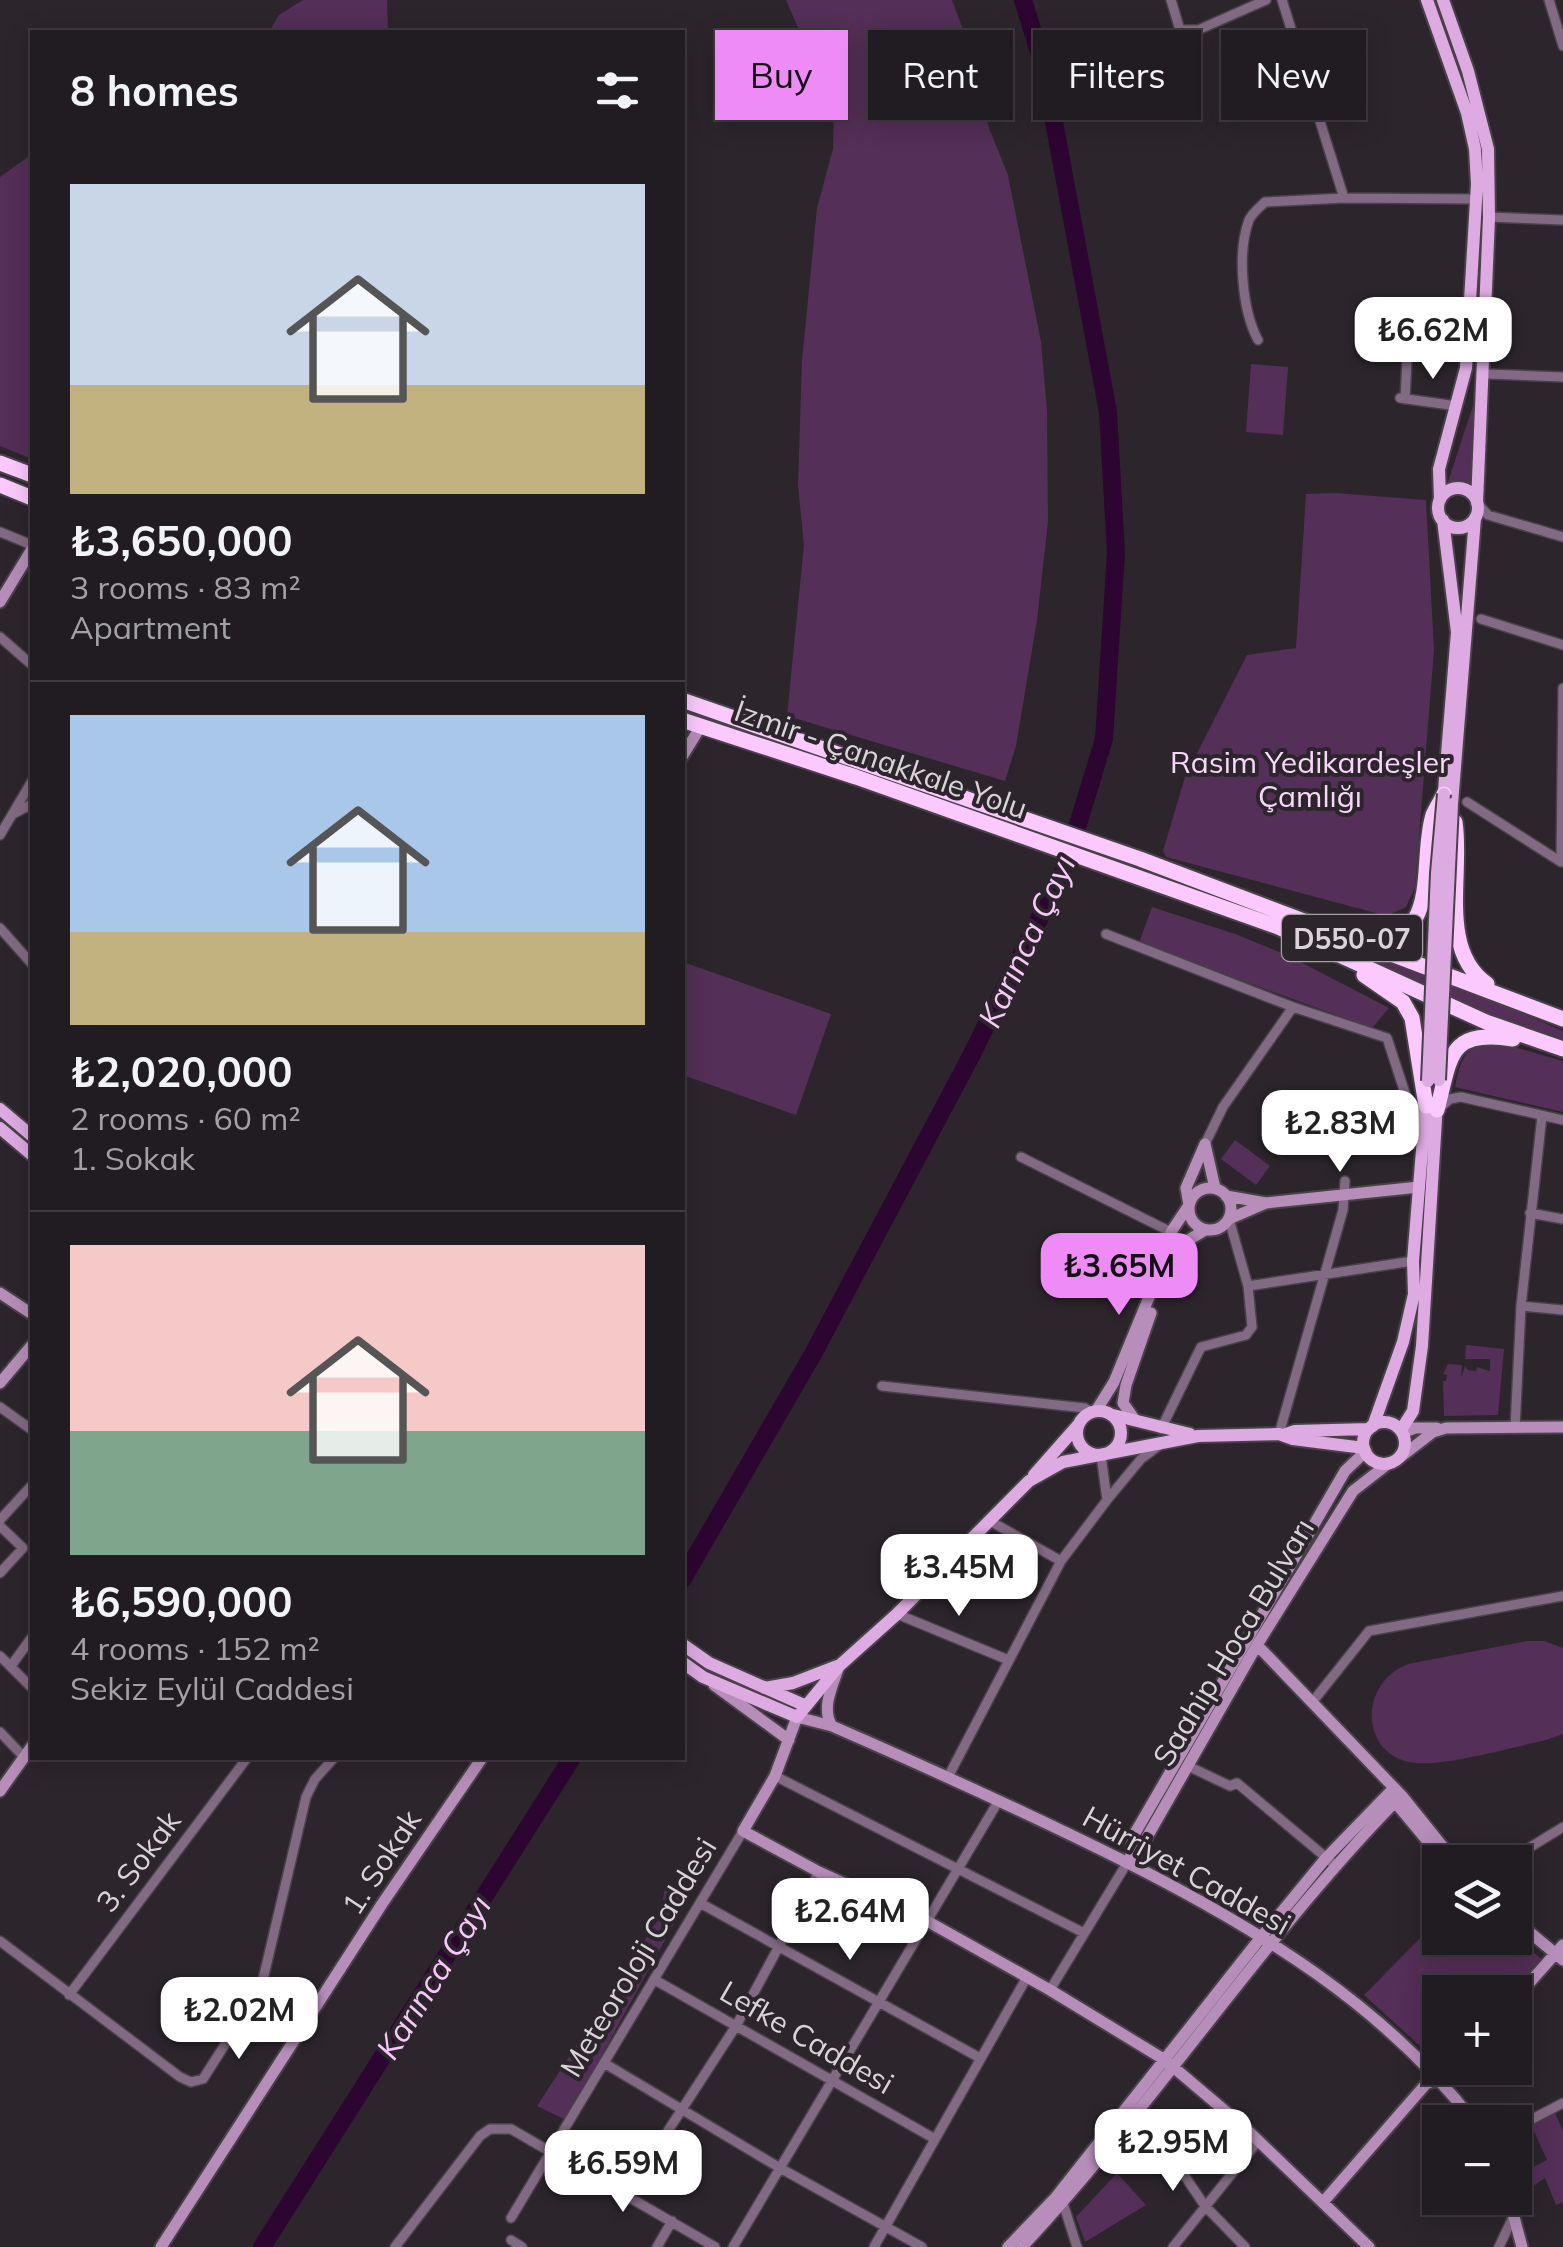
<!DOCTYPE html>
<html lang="en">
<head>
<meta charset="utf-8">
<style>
  body { margin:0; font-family:Mulish,sans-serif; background:#29252a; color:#f1f3f6; height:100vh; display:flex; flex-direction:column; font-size:38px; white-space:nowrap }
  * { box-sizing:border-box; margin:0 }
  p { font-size:32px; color:#a2a1a5 }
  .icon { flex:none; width:55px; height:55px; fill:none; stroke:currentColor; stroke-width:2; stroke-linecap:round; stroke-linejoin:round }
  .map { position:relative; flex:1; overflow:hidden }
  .side { position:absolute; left:30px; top:30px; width:655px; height:1730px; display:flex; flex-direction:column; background:#211c21; border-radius:0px; box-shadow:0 5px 25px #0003,0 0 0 2px #3e3a3f }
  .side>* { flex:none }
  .guide { position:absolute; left:715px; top:30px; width:698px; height:90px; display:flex; gap:20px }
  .tools { position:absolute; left:1422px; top:1845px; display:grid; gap:20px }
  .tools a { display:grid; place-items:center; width:110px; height:110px; border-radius:0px; background:#211c21; box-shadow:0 5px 25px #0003,0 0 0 2px #3e3a3f; font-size:50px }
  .price { position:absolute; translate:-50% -85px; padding:0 22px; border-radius:20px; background:#fff; color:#222; font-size:32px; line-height:65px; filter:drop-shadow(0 2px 5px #0008) }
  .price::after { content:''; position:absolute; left:50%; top:60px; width:30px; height:22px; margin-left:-15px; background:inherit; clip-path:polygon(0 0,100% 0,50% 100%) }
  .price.active { background:#ef8bf7; color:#111 }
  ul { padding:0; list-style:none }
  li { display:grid; align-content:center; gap:20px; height:530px; padding:0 40px }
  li+li { border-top:2px solid #3e3a3f }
  li span { display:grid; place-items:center; height:310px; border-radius:0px; color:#555 }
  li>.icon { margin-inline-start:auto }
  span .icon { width:180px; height:180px; fill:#fffc; stroke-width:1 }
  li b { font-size:42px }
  h2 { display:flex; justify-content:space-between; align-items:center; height:120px; padding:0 40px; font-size:42px }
  .pill { padding:0 35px; border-radius:0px; background:#211c21; box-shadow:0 5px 25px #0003,0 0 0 2px #3e3a3f; font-size:35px; line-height:90px }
  .pill.active { background:#ef8bf7; color:#111 }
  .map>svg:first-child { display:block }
  .green { fill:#542f57 }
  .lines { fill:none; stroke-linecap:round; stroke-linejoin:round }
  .river { stroke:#2d0531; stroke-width:18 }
  .street-casing { stroke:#484248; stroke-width:12 }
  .secondary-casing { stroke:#484248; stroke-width:15 }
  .primary-casing { stroke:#484248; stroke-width:16 }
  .highway-casing { stroke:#484248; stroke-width:19 }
  .street { stroke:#836a84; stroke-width:9 }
  .secondary { stroke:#b68eb9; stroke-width:11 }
  .primary { stroke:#deaae2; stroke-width:12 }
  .highway { stroke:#fcc9ff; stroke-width:15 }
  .primary-bridge-casing { stroke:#484248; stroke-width:16; stroke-linecap:butt }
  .primary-bridge { stroke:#deaae2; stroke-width:12 }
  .labels { text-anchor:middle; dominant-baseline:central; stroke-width:8; stroke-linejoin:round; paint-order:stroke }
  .shield { fill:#2c262c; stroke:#a4a0a4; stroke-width:2.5 }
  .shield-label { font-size:28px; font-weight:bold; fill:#d8d4d8 }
  .street-label { font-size:30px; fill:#d8d4d8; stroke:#2c262c }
  .park-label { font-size:30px; fill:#f8d8fa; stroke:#2c262c }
  .water-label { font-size:32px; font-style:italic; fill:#f8c8fb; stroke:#2c262c }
</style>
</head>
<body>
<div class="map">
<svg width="1563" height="2247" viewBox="0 0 1563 2247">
  <rect width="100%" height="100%" fill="#2c262c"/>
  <!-- green -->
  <path class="green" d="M303 0H387L388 32H269L279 15Z
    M786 0H952L969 46 989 128 1008 175 1041 342 1047 411 1048 521 1037 620 1016 746 1005 781 787 716 804 545 798 485 802 361 817 208 833 149 834 111Z
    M32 154V459L0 446V177Z
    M1251 364 1288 367 1283 435 1246 432Z
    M1479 387 1472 488 1459 482 1447 485Z
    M1335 493 1426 500 1434 650 1415 887 1406 907 1387 916 1166 857 1163 851 1185 777 1247 655 1296 648 1306 494Z
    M1151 868 1449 982 1563 1031V1039L1445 999 1148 873Z
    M1152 907 1235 934 1289 956 1389 1008 1372 1028 1139 943Z
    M683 962 831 1014 796 1115 683 1075Z
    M1493 1041 1563 1061V1112L1455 1087C1462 1057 1462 1050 1493 1041Z
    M1235 1140 1270 1166 1256 1185 1221 1159Z
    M1466 1345 1504 1349 1498 1415 1444 1416 1443 1381H1446L1447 1375 1443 1374 1448 1364 1462 1365 1461 1378 1465 1366 1468 1370 1476 1371 1477 1367 1490 1371V1359H1465Z
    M1527 1641H1544L1563 1648V1734L1546 1740C1514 1747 1445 1766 1416 1763 1360 1758 1357 1684 1408 1664Z
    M665 1889 687 1900 566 2120 537 2106 659 1918Z
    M1440 1918V1938L1515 1937 1545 1962 1515 1993 1440 1992V2064L1364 1995Z
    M1555 2113 1563 2131V2202L1556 2205 1545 2178 1526 2191 1518 2175 1547 2160 1531 2125Z
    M1117 2173 1146 2205 1085 2242 1076 2217Z"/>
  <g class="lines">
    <!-- river -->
    <path class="river" d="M682 1580 813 1354 971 1056 1065 867 1104 739 1116 553 1108 412 1044 68 1023 0
      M262 2247 572 1758"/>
    <defs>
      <path id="street" d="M1171 0 1180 30H1198L1266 0
        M1549 0 1563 46
        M1344 198 1477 199
        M1489 217 1563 220
        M1258 340C1242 310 1237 252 1249 220 1252 213 1260 207 1265 202L1344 198 1282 0
        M1488 374 1563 377
        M1400 398 1457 406
        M1405 399 1407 360
        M1477 503 1488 515 1563 537
        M0 532 32 545
        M1481 619 1563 645
        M0 637 32 665
        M1467 802 1561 862
        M13 814 32 804
        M0 835 32 781
        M1561 862 1563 688
        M0 928 32 964
        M1106 934 1293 1007 1387 1038 1407 1099
        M1437 1110 1450 1099 1461 1097 1563 1120
        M1205 1144 1223 1107 1293 1007
        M1021 1157 1171 1232
        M1530 1213 1563 1219
        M1248 1286 1413 1261
        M1521 1306 1563 1310
        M882 1386 1085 1408 1091 1412
        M0 1407 32 1430
        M1515 1428 1521 1306 1542 1116
        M1161 1429 1201 1347 1246 1335 1252 1327 1248 1286 1229 1219
        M1279 1434 1343 1210 1345 1181
        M1107 1500 1141 1459 1160 1445
        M0 1520 32 1485
        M990 1521 1061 1561
        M0 1526 23 1548 0 1573
        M897 1614 1006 1659
        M0 1656 32 1688
        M11 1666 32 1637
        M1314 1700 1369 1631 1563 1596
        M0 1732 24 1757
        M1188 1766 1230 1786 1237 1783 1335 1865
        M775 1776 1084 1933
        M948 1777 1061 1561 1107 1500 1101 1455
        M1506 1862 1563 1827
        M700 1903 980 2058
        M0 1941 180 2077 191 2082 203 2079 261 1988 306 1797 315 1779 334 1758
        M655 1980 935 2139
        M1050 1990 1127 1863
        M69 1995 247 1758
        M604 2063 780 2168 922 2247
        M1140 2110 1205 2206 1245 2247
        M1515 2128 1563 2103
        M627 2194 736 2026 819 1872
        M1063 2203 1077 2247
        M511 2218 743 1831
        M511 2240 522 2247
        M395 2247 480 2136 490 2129H511L715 2247
        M657 2247 672 2221
        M733 2247 999 1800
        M874 2247 1027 1977
        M1173 2247 1258 2141
        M1499 2247 1513 2217"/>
      <path id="secondary" d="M0 602 32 549
        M682 757 701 726
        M1205 1144 1215 1188
        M1189 1209a21 21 0 1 1 42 0a21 21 0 1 1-42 0Z
        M1226 1196 1266 1203 1419 1187
        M1229 1219 1266 1203
        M1171 1258 1177 1247 1205 1230
        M0 1293 32 1314
        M0 1383 32 1345
        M1096 1411 1114 1382 1168 1251 1171 1232 1189 1205 1186 1188 1205 1144
        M1135 1420 1123 1403 1126 1385 1151 1313
        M1402 1433 1415 1428H1437
        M1398 1459 1433 1432 1446 1428 1563 1427
        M714 1685 789 1740
        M832 1726C821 1709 832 1687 838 1669
        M0 1791 32 1746
        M1402 1796 1455 1862
        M1131 1856V1840L1345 1471 1366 1451
        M1127 1863 1139 1851 1257 1645 1353 1491 1389 1463
        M1515 1920 1563 1960
        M1515 1999 1563 1945
        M1509 2198 1522 2247
        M1324 2201 1426 2084 1440 2078 1449 2068
        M161 2247 382 1904 482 1758
        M1008 2247 1056 2197 1262 1936 1326 1858 1392 1790 1395 1802 1402 1796 1257 1645
        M1022 2247C1154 2105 1260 1941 1395 1802L1445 1862
        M1369 2247 1244 2127 1165 2060 1050 1990 927 1921 819 1872 743 1831 775 1776 797 1717 832 1726C933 1770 1032 1815 1130 1864 1258 1929 1385 2006 1474 2122"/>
      <path id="primary" d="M1427 0 1467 113 1475 149 1477 184 1466 368 1439 469 1440 500
        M1443 0 1468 71 1488 149 1489 217 1477 503
        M1438 508a20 20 0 1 1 40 0a20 20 0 1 1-40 0Z
        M1443 520 1457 632 1444 791
        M1452 804 1475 518
        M0 1109 32 1136
        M0 1128 32 1155
        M1077 1433a22 22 0 1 1 44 0a22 22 0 1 1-44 0Z
        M1113 1415 1190 1434
        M1363 1443a21 21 0 1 1 42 0a21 21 0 1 1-42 0Z
        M1373 1426 1403 1342 1414 1294 1413 1261 1426 1101
        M1401 1430 1413 1411 1422 1346 1437 1103
        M1286 1434 1295 1431 1369 1429
        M1034 1475 1079 1424
        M682 1644 709 1663 804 1705
        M682 1662 703 1677 797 1717 839 1666 897 1614 1029 1481 1063 1462 1198 1436 1279 1434 1293 1439 1364 1448
        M765 1688 793 1683 837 1666"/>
      <path id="highway" d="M0 463 32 475
        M0 485 32 498
        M682 700 1140 859 1563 1019
        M682 720 856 777 1278 927 1486 1022 1563 1049
        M1455 822C1463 873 1438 950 1487 984
        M1361 934C1444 952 1418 862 1433 815 1436 808 1441 801 1444 794
        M1364 975 1403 1002 1412 1018 1426 1106
        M1437 1110C1451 1056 1448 1029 1513 1039"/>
    </defs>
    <!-- street casing -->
    <use href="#street" class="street-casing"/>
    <!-- secondary casing -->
    <use href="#secondary" class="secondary-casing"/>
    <!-- primary casing -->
    <use href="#primary" class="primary-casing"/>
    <!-- highway casing -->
    <use href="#highway" class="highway-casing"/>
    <!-- street -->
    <use href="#street" class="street"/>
    <!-- secondary -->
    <use href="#secondary" class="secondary"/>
    <!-- primary -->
    <use href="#primary" class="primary"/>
    <!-- highway -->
    <use href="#highway" class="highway"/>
    <defs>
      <path id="primary-bridge" d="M1439 1080 1452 804
        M1428 1081 1437 873 1444 794"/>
    </defs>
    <!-- primary-bridge casing -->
    <use href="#primary-bridge" class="primary-bridge-casing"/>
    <!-- primary-bridge -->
    <use href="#primary-bridge" class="primary-bridge"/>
  </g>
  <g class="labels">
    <!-- shield labels -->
    <rect class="shield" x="1282" y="915" width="140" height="46" rx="8"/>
    <g class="shield-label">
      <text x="1352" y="938">D550-07</text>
    </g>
    <!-- street labels -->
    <g class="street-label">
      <text transform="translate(881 759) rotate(19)">İzmir - Çanakkale Yolu</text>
      <text transform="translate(1233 1642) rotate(-59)">Saahip Hoca Bulvarı</text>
      <text transform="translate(138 1861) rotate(-53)">3. Sokak</text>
      <text transform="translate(381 1862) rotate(-57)">1. Sokak</text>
      <text transform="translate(1187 1870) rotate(29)">Hürriyet Caddesi</text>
      <text transform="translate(638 1957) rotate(-59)">Meteoroloji Caddesi</text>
      <text transform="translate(807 2037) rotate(30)">Lefke Caddesi</text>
    </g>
    <!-- park labels -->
    <g class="park-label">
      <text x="1310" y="762">Rasim Yedikardeşler<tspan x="1310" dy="34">Çamlığı</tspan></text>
    </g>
    <!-- water labels -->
    <g class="water-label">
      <text transform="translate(1026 941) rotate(-65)">Karınca Çayı</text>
      <text transform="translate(433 1977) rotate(-58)">Karınca Çayı</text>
    </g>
  </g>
</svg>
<div class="tools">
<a><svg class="icon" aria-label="layers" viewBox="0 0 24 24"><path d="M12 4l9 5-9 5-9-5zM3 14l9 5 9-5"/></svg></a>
<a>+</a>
<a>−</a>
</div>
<b class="price" style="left:1433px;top:382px">₺6.62M</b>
<b class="price" style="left:1340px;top:1175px">₺2.83M</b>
<b class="price active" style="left:1119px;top:1318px">₺3.65M</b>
<b class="price" style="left:959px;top:1619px">₺3.45M</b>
<b class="price" style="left:850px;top:1963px">₺2.64M</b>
<b class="price" style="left:239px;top:2062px">₺2.02M</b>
<b class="price" style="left:1173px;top:2194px">₺2.95M</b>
<b class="price" style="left:623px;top:2215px">₺6.59M</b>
<div class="guide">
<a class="pill active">Buy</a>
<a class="pill">Rent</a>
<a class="pill">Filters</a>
<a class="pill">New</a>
</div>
<section class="side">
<h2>8 homes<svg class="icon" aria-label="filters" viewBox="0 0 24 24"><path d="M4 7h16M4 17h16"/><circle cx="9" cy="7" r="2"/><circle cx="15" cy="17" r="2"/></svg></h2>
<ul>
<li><span style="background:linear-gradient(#c9d6e8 65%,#c2b280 0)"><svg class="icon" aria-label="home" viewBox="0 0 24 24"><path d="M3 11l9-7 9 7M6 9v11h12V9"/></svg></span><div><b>₺3,650,000</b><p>3 rooms · 83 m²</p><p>Apartment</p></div></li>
<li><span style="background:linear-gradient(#a9c7e8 70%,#c2b280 0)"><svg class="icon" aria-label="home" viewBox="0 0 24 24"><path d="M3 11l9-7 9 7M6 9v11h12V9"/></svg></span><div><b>₺2,020,000</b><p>2 rooms · 60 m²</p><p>1. Sokak</p></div></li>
<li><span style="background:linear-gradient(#f6c9c9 60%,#7fa58c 0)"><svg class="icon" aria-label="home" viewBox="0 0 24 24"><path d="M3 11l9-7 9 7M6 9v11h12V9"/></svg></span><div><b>₺6,590,000</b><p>4 rooms · 152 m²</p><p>Sekiz Eylül Caddesi</p></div></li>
</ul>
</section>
</div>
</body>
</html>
